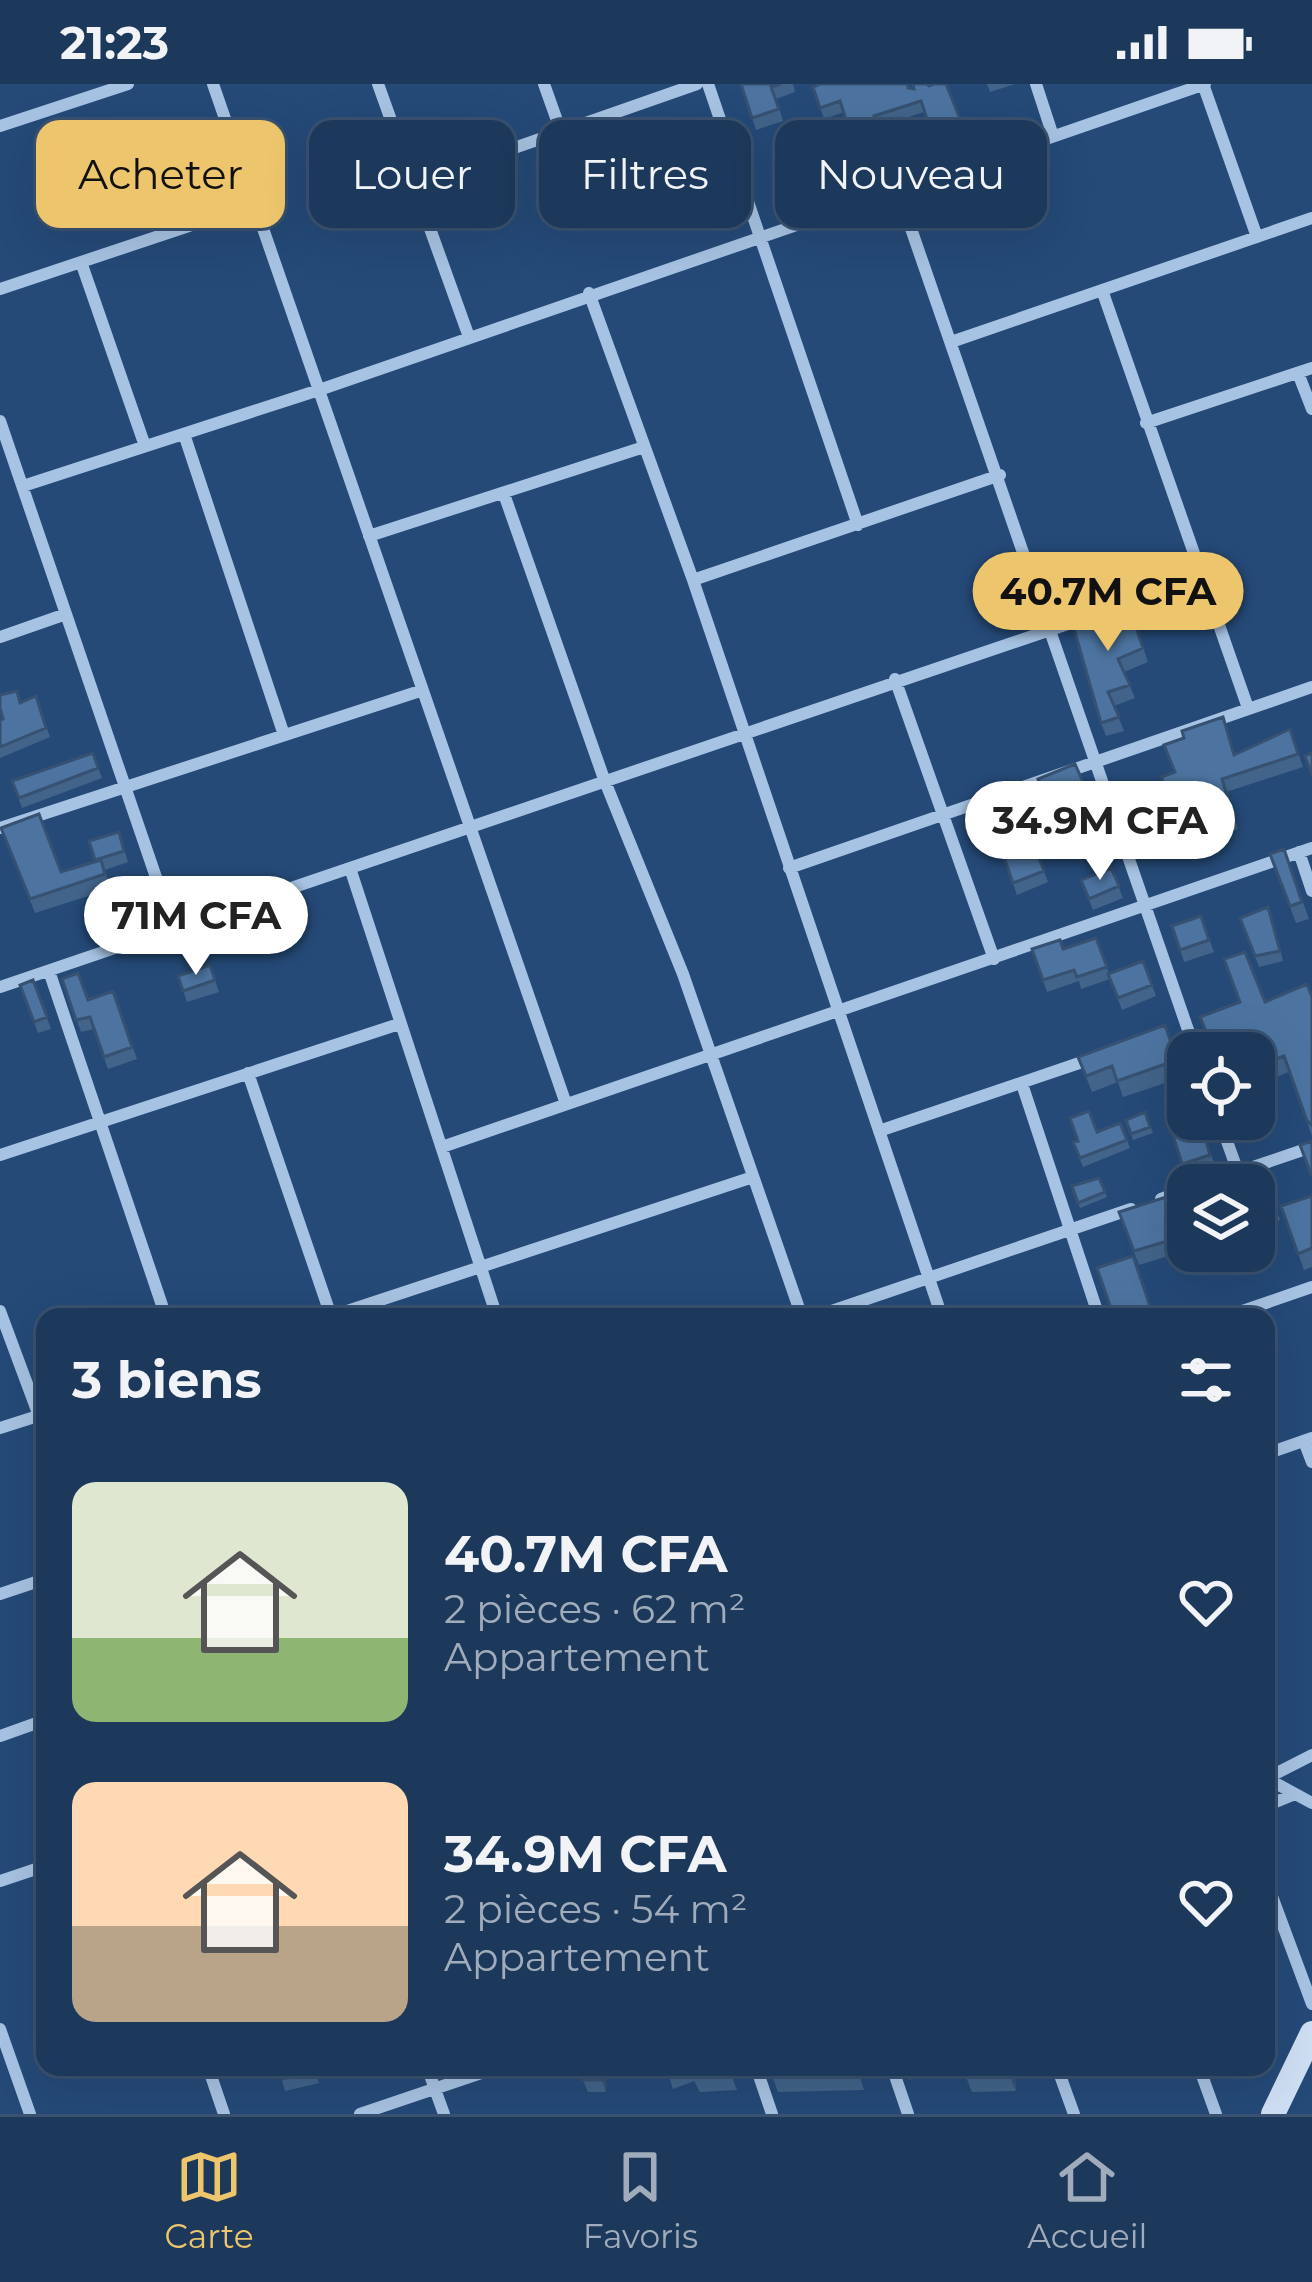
<!DOCTYPE html>
<html lang="fr">
<head>
<meta charset="utf-8">
<style>
  body { margin:0; font-family:Montserrat,sans-serif; background:#253f60; color:#f1f3f6; height:100vh; display:flex; flex-direction:column; font-size:45px; white-space:nowrap }
  * { box-sizing:border-box; margin:0 }
  p { font-size:39px; color:#a0acbb }
  .icon { flex:none; width:66px; height:66px; fill:none; stroke:currentColor; stroke-width:2; stroke-linecap:round; stroke-linejoin:round }
  .map { position:relative; flex:1; overflow:hidden }
  .drawer { position:absolute; left:36px; top:1224px; width:1239px; height:768px; display:flex; flex-direction:column; background:#1c385a; border-radius:24px; box-shadow:0 12px 48px #0002,0 0 0 3px #3a5270 }
  .drawer>* { flex:none }
  .hud { position:absolute; left:36px; top:36px; width:1242px; height:108px; display:flex; gap:24px }
  .buttons { position:absolute; left:1167px; top:948px; display:grid; gap:24px }
  .buttons a { display:grid; place-items:center; width:108px; height:108px; border-radius:24px; background:#1c385a; box-shadow:0 12px 48px #0002,0 0 0 3px #3a5270; font-size:60px }
  .price { position:absolute; translate:-50% -102px; padding:0 27px; border-radius:42px; background:#fff; color:#222; font-size:39px; line-height:78px; filter:drop-shadow(0 3px 6px #0008) }
  .price::after { content:''; position:absolute; left:50%; top:72px; width:36px; height:27px; margin-left:-18px; background:inherit; clip-path:polygon(0 0,100% 0,50% 100%) }
  .price.selected { background:#ecc56c; color:#111 }
  ul { padding:0; list-style:none }
  li { display:flex; align-items:center; gap:36px; height:300px; padding:0 36px }
  li span { display:grid; place-items:center; flex:none; width:336px; height:240px; border-radius:24px; color:#555 }
  li>.icon { margin-inline-start:auto }
  span .icon { width:144px; height:144px; fill:#fffc; stroke-width:1 }
  li b { font-size:51px }
  h2 { display:flex; justify-content:space-between; align-items:center; height:144px; padding:0 36px; font-size:51px }
  .pill { padding:0 42px; border-radius:24px; background:#1c385a; box-shadow:0 12px 48px #0002,0 0 0 3px #3a5270; font-size:42px; line-height:108px }
  .pill.selected { background:#ecc56c; color:#111 }
  .status { display:flex; justify-content:space-between; align-items:center; height:84px; padding:0 60px; background:#1c385a; direction:ltr }
  .status svg { height:33px; fill:currentColor }
  .tabs { display:flex; justify-content:space-around; align-items:center; height:168px; border-top:3px solid #3a5270; background:#1c385a; font-size:33px; color:#a0acbb }
  .tabs a { display:grid; justify-items:center; gap:6px }
  .tabs .selected { color:#ecc56c }
  .map>svg:first-child { display:block }
  .lines { fill:none; stroke-linecap:round; stroke-linejoin:round }
  .street { stroke:#a7c3e3; stroke-width:12 }
  .secondary { stroke:#cfdff3; stroke-width:24 }
  .wall { fill:#42648a }
  .shaded-wall { fill:#365171 }
  .building { fill:#4d74a1; stroke:#365171; stroke-width:3 }
</style>
</head>
<body>
<div class="status"><b>21:23</b><svg viewBox="0 0 49 12"><path d="M0 12V9h3v3zM5 12V6h3v6zM10 12V3h3v9zM15 12V0h3v12zM26 1h20v11H26zM47 4h2v5h-2z"/></svg></div>
<div class="map">
<svg width="1312" height="2030" viewBox="0 0 1312 2030">
  <rect width="100%" height="100%" fill="#254a78"/>
  <g class="lines">
    <!-- street -->
    <path class="street" d="M213 0 565 1017
      M378 0 469 253
      M544 0 560 45
      M708 0 858 441
      M1036 0 1053 52
      M1203 0 1257 153
      M0 42 128 0
      M414 99 697 0
      M897 104 1196 969
      M81 178 145 362
      M0 205 255 120
      M1102 206 1248 624
      M589 209 693 496 942 1233
      M954 257 1312 134
      M1298 289 1312 325
      M0 337 173 843
      M1146 339 1312 284
      M184 350 284 651
      M23 402 322 305 1205 0
      M504 410 604 695 683 890 802 1233
      M369 452 644 363
      M693 496 1000 391
      M0 553 66 530
      M895 595 994 875
      M0 744 420 607
      M1299 768 1312 807
      M350 784 497 1233
      M789 784 1312 603
      M49 887 166 1233
      M0 903 1203 494
      M248 989 331 1232
      M1022 1000 1099 1233
      M1219 1035 1238 1088
      M879 1047 1094 974
      M442 1063 1312 764
      M0 1071 399 940
      M1200 1101 1312 1063
      M1161 1115 1188 1105
      M0 1227 39 1332
      M329 1233 753 1093
      M814 1233 1131 1125
      M1225 1233 1312 1203
      M0 1344 44 1330
      M1304 1357 1312 1378
      M1266 1370 1312 1354
      M0 1510 45 1495
      M0 1652 45 1636
      M1266 1694 1312 1719
      M1267 1694 1312 1671
      M1266 1722 1295 1710
      M1266 1796 1312 1920
      M0 1797 45 1782
      M0 1945 30 2030
      M208 1983 224 2030
      M427 1983 444 2030
      M756 1983 772 2030
      M892 1983 908 2030
      M1057 1983 1074 2030
      M1199 1983 1216 2030
      M360 2030 499 1983"/>
    <!-- secondary -->
    <path class="secondary" d="M1273 2030 1312 1949"/>
  </g>
  <!-- wall -->
  <path class="wall" d="M741 0H793L795 8 776 15 783 37 756 46Z
    M946 0 964 46 933 52 924 28 878 43 884 60 892 57 901 80 840 99 827 63 852 54 844 28 824 35 813 3 908 4Z
    M987 0H1015L990 8Z
    M1127 516 1148 578 1124 588 1135 614 1114 622 1124 647 1106 652 1101 639 1103 534Z
    M36 612 50 653 0 674V636L21 618Z
    M1290 645 1303 683 1226 708 1238 745 1216 754 1219 763 1191 772 1185 757 1149 768 1138 736 1175 725 1161 693 1235 671Z
    M93 669 102 694 22 724 12 697Z
    M1 744 61 788 96 778 89 757 119 748 128 778 105 786 110 805 35 829Z
    M1028 745 1048 798 1017 811 998 756Z
    M1284 765 1309 835 1296 839 1270 770Z
    M1111 784 1123 814 1093 826 1081 796Z
    M1201 832 1214 868 1184 878 1172 842Z
    M1272 833 1283 877 1259 883 1240 834Z
    M1096 854 1109 890 1143 877 1156 912 1122 926 1110 895 1081 905 1079 897 1047 908 1032 865H1063Z
    M210 881 219 908 187 918 178 892Z
    M62 895 88 916 113 907 137 975 108 985 94 945 81 948Z
    M33 896 51 945 38 949 20 901Z
    M1312 913V1052L1289 988 1254 1002V969L1240 918H1265Z
    M1165 941 1183 993 1123 1013 1118 998 1092 1008 1078 973Z
    M1145 1028 1153 1049 1133 1056 1126 1036Z
    M1120 1039 1130 1064 1083 1083 1073 1058Z
    M1201 1039 1215 1082 1186 1091 1172 1048Z
    M1099 1094 1107 1113 1080 1124 1072 1102Z
    M1269 1105 1280 1136 1254 1145V1110Z
    M1188 1106V1166L1139 1181 1119 1128Z
    M1312 1112V1183L1304 1186 1281 1122Z
    M1133 1172 1154 1233H1114Z
    M278 1983H314L319 1999 285 2007Z
    M591 1983H605L606 2008H588L583 1996Z
    M666 1983H728L737 2006 700 2008 694 1997 673 2005Z
    M769 1983H857L864 2006 778 2008Z
    M904 1983H945L909 1996Z
    M962 1983H1015L1016 2007 972 2008Z"/>
  <!-- shaded-wall -->
  <path class="shaded-wall" d="M1097 729 1103 747 1069 768 1062 750Z
    M602 1983H605L606 2008 602 1996Z
    M1009 1983H1015L1016 2007 1009 1990Z"/>
  <!-- building -->
  <path class="building" d="M741 0H781L771 3 779 25 752 34Z
    M820 0H907L908 4 914 5 913 0H927L929 2 934 0H946L960 35 929 41 921 17 874 32 884 60 892 57 897 69 836 88 827 63 852 54 840 17 820 24 813 3Z
    M1127 516 1143 564 1118 575 1130 601 1108 608 1119 633 1101 639 1074 545 1103 534 1100 526Z
    M17 607 20 619 36 612 46 644 0 663V636L3 635 0 624V611Z
    M1223 633 1234 671 1290 645 1298 670 1222 695 1233 732 1211 741 1214 751 1186 760 1181 744 1144 755 1138 736 1176 724 1161 693 1175 688 1164 661 1184 654 1182 647Z
    M93 669 98 684 19 714 12 697Z
    M1312 669V691L1305 672Z
    M1075 680 1097 729 1062 750 1038 695Z
    M39 730 61 788 101 776 105 790 30 815 1 744Z
    M1028 745 1044 787 1013 799 998 756Z
    M119 748 124 767 95 776 89 757Z
    M1284 765 1302 818 1290 822 1270 770Z
    M1111 784 1119 802 1089 815 1081 796Z
    M1268 823 1280 867 1255 872 1240 834Z
    M1201 832 1209 856 1180 866 1172 842Z
    M1096 854 1107 883 1077 893 1074 886 1043 896 1032 865 1060 856 1063 865Z
    M1245 868 1265 918 1307 900 1312 913V1041L1307 1037 1284 972 1254 983V969H1215L1200 933 1240 918 1224 875Z
    M1143 877 1152 901 1118 914 1108 890Z
    M210 881 215 896 183 907 178 892Z
    M78 889 88 916 113 907 132 963 104 973 90 933 76 936 62 895Z
    M33 896 47 933 34 938 20 901Z
    M1165 941 1177 976 1117 997 1112 982 1086 992 1078 973Z
    M1089 1027 1097 1048 1120 1039 1127 1056 1080 1074 1073 1058 1078 1057 1070 1034Z
    M1145 1028 1150 1043 1131 1050 1126 1036Z
    M1201 1039 1210 1071 1182 1080 1172 1048Z
    M1312 1057V1090H1311L1300 1061Z
    M1245 1086 1250 1101H1235L1231 1091Z
    M1099 1094 1105 1108 1078 1119 1072 1102Z
    M1269 1105 1276 1124 1254 1132V1110Z
    M1188 1106V1151L1134 1167 1119 1128Z
    M1312 1112V1164L1298 1170 1281 1122Z
    M1133 1172 1150 1222 1114 1233 1097 1184Z
    M278 1983H313L315 1988 281 1995Z
    M591 1983H602V1996H583Z
    M666 1983H684L668 1989Z
    M689 1983H728L731 1990 694 1992Z
    M769 1983H856L858 1990 772 1993Z
    M963 1983H1009V1990L966 1991Z"/>
</svg>
<div class="buttons">
<a><svg class="icon" aria-label="locate" viewBox="0 0 24 24"><circle cx="12" cy="12" r="6"/><path d="M12 2v4M12 18v4M2 12h4M18 12h4"/></svg></a>
<a><svg class="icon" aria-label="layers" viewBox="0 0 24 24"><path d="M12 4l9 5-9 5-9-5zM3 14l9 5 9-5"/></svg></a>
</div>
<b class="price selected" style="left:1108px;top:570px">40.7M CFA</b>
<b class="price" style="left:1100px;top:799px">34.9M CFA</b>
<b class="price" style="left:196px;top:894px">71M CFA</b>
<div class="hud">
<a class="pill selected">Acheter</a>
<a class="pill">Louer</a>
<a class="pill">Filtres</a>
<a class="pill">Nouveau</a>
</div>
<section class="drawer">
<h2>3 biens<svg class="icon" aria-label="filters" viewBox="0 0 24 24"><path d="M4 7h16M4 17h16"/><circle cx="9" cy="7" r="2"/><circle cx="15" cy="17" r="2"/></svg></h2>
<ul>
<li><span style="background:linear-gradient(#dfe7d0 65%,#8fb573 0)"><svg class="icon" aria-label="home" viewBox="0 0 24 24"><path d="M3 11l9-7 9 7M6 9v11h12V9"/></svg></span><div><b>40.7M CFA</b><p>2 pièces · 62 m²</p><p>Appartement</p></div><svg class="icon" aria-label="heart" viewBox="0 0 24 24"><path d="M12 20l-8-8c-3-5 5-10 8-4 3-6 11-1 8 4z"/></svg></li>
<li><span style="background:linear-gradient(#ffd9b3 60%,#b9a48a 0)"><svg class="icon" aria-label="home" viewBox="0 0 24 24"><path d="M3 11l9-7 9 7M6 9v11h12V9"/></svg></span><div><b>34.9M CFA</b><p>2 pièces · 54 m²</p><p>Appartement</p></div><svg class="icon" aria-label="heart" viewBox="0 0 24 24"><path d="M12 20l-8-8c-3-5 5-10 8-4 3-6 11-1 8 4z"/></svg></li>
</ul>
</section>
</div>
<nav class="tabs">
<a class="selected"><svg class="icon" aria-label="map" viewBox="0 0 24 24"><path d="M3 6l6-2 6 2 6-2v14l-6 2-6-2-6 2zM9 4v14M15 6v14"/></svg>Carte</a>
<a><svg class="icon" aria-label="saved" viewBox="0 0 24 24"><path d="M7 4h10v16l-5-4-5 4z"/></svg>Favoris</a>
<a><svg class="icon" aria-label="home" viewBox="0 0 24 24"><path d="M3 11l9-7 9 7M6 9v11h12V9"/></svg>Accueil</a>
</nav>
</body>
</html>
